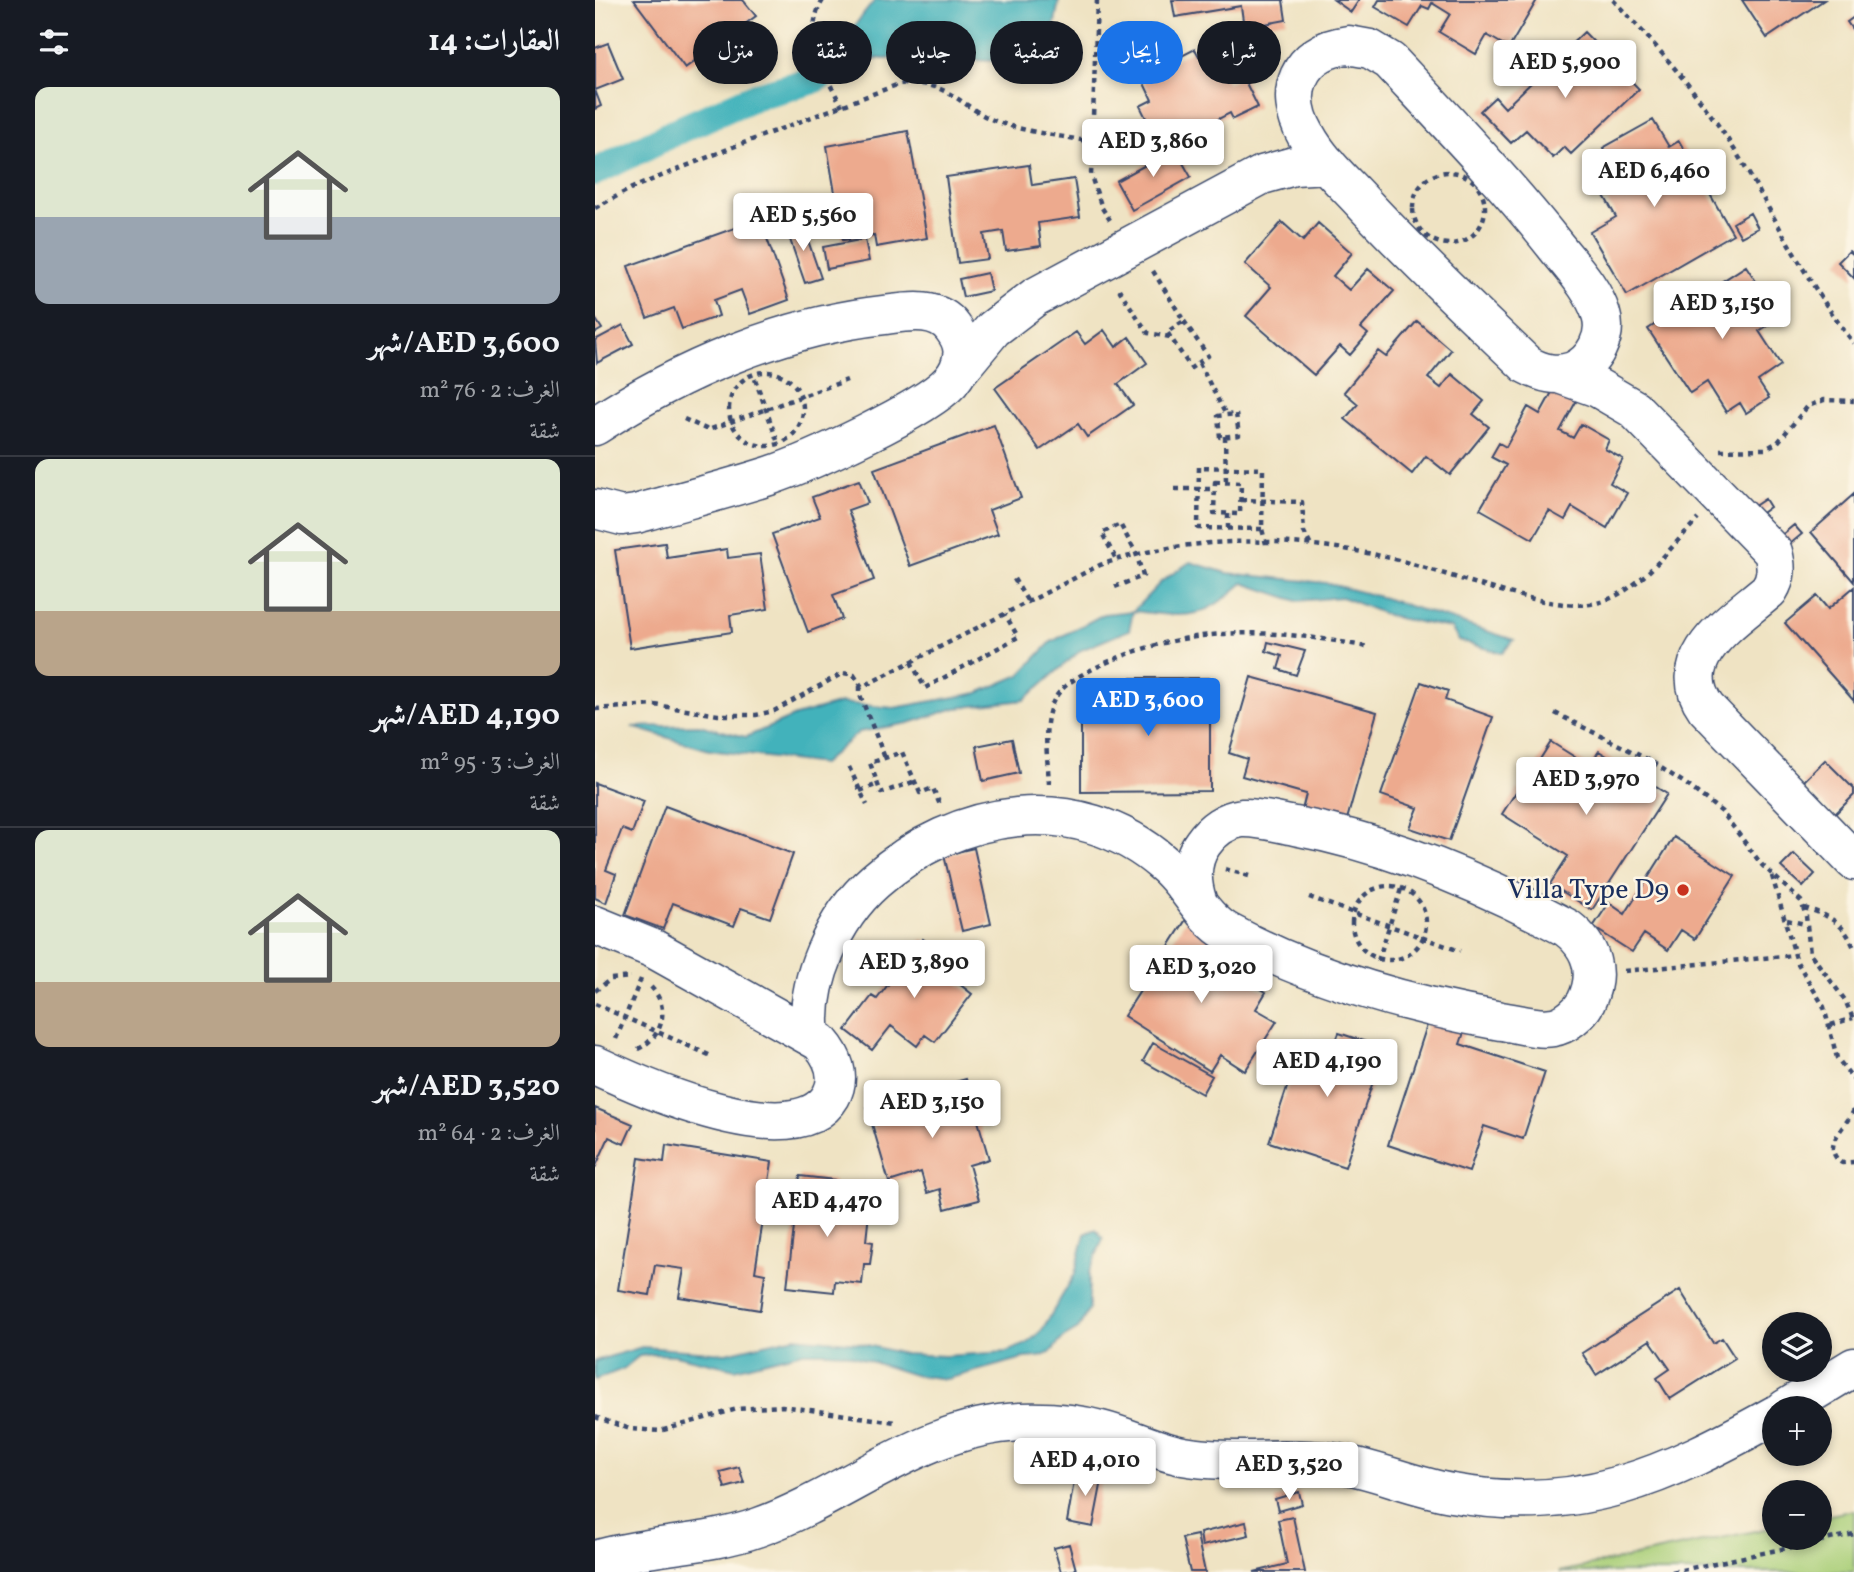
<!DOCTYPE html>
<html lang="ar">
<head>
<meta charset="utf-8">
<style>
  body { margin:0; font-family:Vollkorn,Amiri,serif; background:#20242c; color:#f1f3f6; direction:rtl; height:100vh; display:flex; flex-direction:column; font-size:26px; white-space:nowrap }
  * { box-sizing:border-box; margin:0 }
  p { font-size:23px; color:#9ea1a6 }
  .icon { flex:none; width:38px; height:38px; fill:none; stroke:currentColor; stroke-width:2; stroke-linecap:round; stroke-linejoin:round }
  .map { position:relative; flex:1; overflow:hidden; direction:ltr }
  .side { display:flex; flex-direction:column; background:#171b24; width:595px }
  .side>* { flex:none }
  .banner { position:absolute; left:21px; top:21px; width:665px; height:63px; direction:rtl; display:flex; gap:14px }
  .buttons { position:absolute; left:1167px; top:1312px; display:grid; gap:14px }
  .buttons a { display:grid; place-items:center; width:70px; height:70px; border-radius:50%; background:#171b24; box-shadow:0 4px 10px #0003; font-size:35px }
  .price { position:absolute; translate:-50% -60px; padding:0 16px; border-radius:7px; background:#fff; color:#222; font-size:23px; line-height:46px; filter:drop-shadow(0 2px 4px #0008) }
  .price::after { content:''; position:absolute; left:50%; top:42px; width:21px; height:16px; margin-left:-10px; background:inherit; clip-path:polygon(0 0,100% 0,50% 100%) }
  .price.selected { background:#1a73e8; color:#fff }
  ul { padding:0; list-style:none }
  li { display:grid; align-content:center; gap:14px; height:371px; padding:0 35px }
  li+li { border-top:2px solid #363941 }
  li span { display:grid; place-items:center; height:217px; border-radius:14px; color:#555 }
  li>.icon { margin-inline-start:auto }
  span .icon { width:126px; height:126px; fill:#fffc; stroke-width:1 }
  li b { font-size:30px }
  h2 { display:flex; justify-content:space-between; align-items:center; height:84px; padding:0 35px; font-size:30px }
  .tag { padding:0 24px; border-radius:32px; background:#171b24; box-shadow:0 4px 10px #0003; font-size:24px; line-height:63px }
  .tag.selected { background:#1a73e8; color:#fff }
  main { display:flex; flex:1; min-height:0 }
  .map>svg:first-child { display:block }
  .green { fill:#aacf79; stroke:#627f6c; stroke-width:2 }
  .water { fill:#42b2bb; stroke:#2e708c; stroke-width:2 }
  .lines { fill:none; stroke-linecap:round; stroke-linejoin:round }
  .canal { stroke:#42b2bb; stroke-width:28 }
  .building { fill:#edaa8e }
  .minor-casing { stroke:#3b4a6d; stroke-width:41 }
  .path { stroke:#3b4a6d; stroke-width:4.5; stroke-dasharray:5 5; stroke-linecap:butt }
  .minor { stroke:#fff; stroke-width:38 }
  .poi-dot { fill:#c8321e; stroke:#fcf5e5; stroke-width:2.5 }
  .labels { text-anchor:middle; dominant-baseline:central; stroke-width:5; stroke-linejoin:round; paint-order:stroke }
  .poi-label { font-size:28px; fill:#1b2f5e; stroke:#fcf5e5; text-anchor:end }
</style>
</head>
<body>
<main>
<div class="map">
<svg width="1259" height="1572" viewBox="0 0 1259 1572">
  <rect width="100%" height="100%" fill="#fcf5e5"/>
  <filter id="ink" filterUnits="userSpaceOnUse"><feTurbulence type="fractalNoise" baseFrequency=".0143" numOctaves="2"/><feDisplacementMap in="SourceGraphic" scale="14" xChannelSelector="R" yChannelSelector="G"/><feConvolveMatrix kernelMatrix="1 2 1 2 8 2 1 2 1" color-interpolation-filters="sRGB"/></filter>
  <filter id="wash" filterUnits="userSpaceOnUse"><feTurbulence type="fractalNoise" baseFrequency=".00686" numOctaves="4" result="noise"/><feDisplacementMap in="SourceGraphic" scale="28" xChannelSelector="R" yChannelSelector="G"/><feGaussianBlur stdDeviation="1.57" result="paint"/><feColorMatrix in="noise" values="0 0 0 0 0 0 0 0 0 0 0 0 0 0 0 0 0 1.4 0 .05"/><feComposite in="paint" operator="in"/></filter>
  <g filter="url(#wash)">
    <rect width="100%" height="100%" fill="#efe3c3"/>
    <!-- green -->
    <path class="green" d="M1259 1510V1572H964L1179 1527 1180 1538H1225V1517Z"/>
    <!-- water -->
    <path class="water" d="M280 0H464L456 44 425 62 374 60 338 50 292 59 259 57 256 30Z
      M595 562 632 573 731 583 789 598 919 640 907 653 864 641 856 628 797 617 747 597 702 601 648 583C604 622 594 617 538 611L534 630 486 650 429 700 361 708 314 723 264 732 227 764 114 750 37 727 104 725 151 737 200 716 246 703 299 708 383 693 425 675 456 642 509 614 538 611 567 581Z
      M501 1229 508 1239 494 1272V1309L483 1329 468 1338 455 1353 444 1357 429 1358 352 1379 319 1375 249 1353 230 1352H208L140 1369 80 1355 59 1354 44 1356 28 1369 0 1380V1361L47 1347 131 1353 200 1337 264 1343 309 1354 350 1356 411 1352 432 1344 447 1330 480 1274 490 1234Z"/>
    <g class="lines">
      <!-- canal -->
      <path class="canal" d="M0 172 86 129 161 96 216 81 259 57"/>
    </g>
    <g id="blocks">
      <!-- building -->
      <path class="building" d="M39 0H148L161 16 90 68Z
        M577 0H688L691 20 649 28 646 6 580 17Z
        M739 0H764L756 12Z
        M784 0H942L914 48 892 35 881 54 844 32 855 14 837 3 834 9 827 6 814 27 780 7Z
        M1147 0H1229L1172 38Z
        M1259 17V32L1252 22Z
        M989 32 1044 89 976 154 969 147 958 158 931 130 916 143 885 111 900 97 910 108Z
        M13 43 28 79 0 90 6 106 0 109V48Z
        M600 49 606 60 618 54 633 83 647 75 663 107 638 119 635 113 566 148 545 106 557 100 546 77Z
        M1058 120 1074 147 1084 141 1138 234 1032 295 995 232 1021 217 999 178 1019 167 1008 148Z
        M313 131 332 238 281 247 279 235 248 240 232 146Z
        M580 149 596 177 537 210 521 181Z
        M434 165 437 185 479 179 485 217 443 223 446 246 411 251 408 231 389 234 393 259 363 263 351 177Z
        M1155 213 1163 228 1146 237 1138 223Z
        M165 219 194 300 155 314 146 290 119 300 124 316 87 329 79 308 52 318 33 266Z
        M687 222 708 241 723 223 757 253 738 276 754 290 773 269 799 291 766 328 773 334 755 355 745 346 719 375 651 316 676 287 650 264Z
        M207 223 226 278 210 283 191 228Z
        M270 239 274 261 232 269 228 247Z
        M1254 251 1259 255V278L1243 262Z
        M1151 266 1185 318 1164 331 1186 365 1163 381 1174 398 1151 413 1145 403 1131 412 1112 382 1095 393 1053 329Z
        M392 273 396 291 368 297 364 279Z
        M0 318 7 329 0 333Z
        M822 321 856 350 833 378 846 388 857 374 889 401 878 414 894 427 855 475 831 456 817 474 750 419 763 404 749 392 783 351 791 357Z
        M28 325 38 344 2 363 0 340Z
        M509 330 521 347 534 337 552 363 523 384 538 405 492 437 483 424 445 450 400 388 481 332 490 344Z
        M961 385 983 398 965 431 978 438 986 424 1014 440 1010 449 1028 459 1015 483 1032 493 1012 528 977 507 970 520 954 511 938 539 885 509 911 465 896 457 904 443 911 447 933 407 945 414Z
        M399 425 426 498 394 510 403 534 315 566 279 469Z
        M264 480 273 503 253 510 279 580 238 595 247 619 213 632 177 534 225 517 217 497Z
        M1259 494V582L1216 532Z
        M1170 499 1175 507 1164 515 1158 507Z
        M1199 525 1207 534 1195 544 1188 534Z
        M70 543 72 558 132 549 133 558 165 554 173 609 135 615 137 632 35 648 20 550Z
        M1259 587V701L1190 623 1222 596 1233 609Z
        M673 642 710 651 701 675 683 669 687 656 671 651Z
        M656 677 782 712 751 823 707 810 711 794 647 776 652 759 634 753Z
        M521 678H615V791L486 792V696H506V716H521Z
        M826 682 853 691 850 700 898 717 854 841 815 828 823 808 786 795Z
        M417 739 424 773 388 781 381 746Z
        M956 742 994 766 1004 751 1072 794 997 910 955 884 973 856 907 814 923 789 933 796 943 780 935 775Z
        M1230 760 1259 789V795L1239 815 1207 783Z
        M0 783 49 801 37 833 27 829 11 870 21 874 11 903 0 898Z
        M70 806 198 854 175 918 146 908 139 926 78 903 68 929 30 915Z
        M1079 837 1140 876 1100 939 1086 930 1073 950 1049 934 1037 952 998 927 1014 903 1030 914Z
        M379 848 396 924 367 931 349 855Z
        M1199 854 1220 874 1208 887 1186 867Z
        M592 918 622 937 603 967 629 983 637 971 671 992 661 1009 682 1021 650 1071 625 1055 615 1071 529 1016Z
        M328 939 366 967 358 979 377 994 340 1042 330 1035 322 1046 296 1026 277 1050 251 1030 277 996 282 999Z
        M837 1010 873 1021 865 1044 950 1072 928 1139 889 1126 874 1172 793 1145Z
        M744 1033 789 1048 750 1167 674 1142 707 1042 737 1052Z
        M558 1043 617 1076 607 1094 548 1061Z
        M371 1079 394 1159 374 1165 384 1200 350 1209 345 1189 332 1193 326 1172 294 1182 272 1107Z
        M0 1108 38 1124 29 1144 14 1137 0 1168Z
        M71 1145 177 1162 160 1272 170 1274 165 1310 84 1297 89 1269 60 1265 55 1295 23 1290 44 1158 69 1162Z
        M205 1176 239 1180 237 1196 264 1199 262 1212 274 1213 271 1241 278 1242 275 1264H269L267 1284 240 1281 239 1292 192 1287Z
        M1085 1290 1118 1343 1127 1338 1140 1358 1075 1399 1062 1378 1075 1369 1055 1340 1001 1375 987 1353Z
        M144 1467 149 1483 130 1488 125 1472Z
        M481 1470 508 1475 498 1527 472 1522Z
        M704 1492 707 1504 683 1511 680 1499Z
        M698 1517 710 1572H659L692 1564 683 1520Z
        M651 1522 654 1535 607 1546 605 1533Z
        M602 1535 610 1572H595L587 1538Z
        M474 1544 481 1570 466 1572 459 1548Z"/>
    </g>
  </g>
  <g filter="url(#ink)">
    <use href="#blocks" fill-opacity="0" stroke="#3b4a6d" stroke-width="2"/>
    <g class="lines">
      <defs>
        <path id="minor" d="M753 45 775 49 795 61C852 122 910 182 962 248 978 268 998 289 1006 314 1013 336 999 362 978 371 961 377 947 373 932 365 877 312 821 260 769 204 749 182 725 161 711 135 687 93 703 51 753 45Z
          M364 370 398 329 440 297 667 175 699 166 732 164
          M964 374 1003 388 1039 409 1178 552C1182 567 1182 577 1174 590 1141 619 1075 657 1111 708L1259 861
          M0 426C85 370 188 326 289 315 312 312 343 306 358 328 364 336 369 347 367 357 366 366 362 374 356 381 330 410 213 463 174 476 130 490 86 501 41 514L27 516 0 509
          M0 925 59 949 225 1042C238 1057 247 1076 236 1096 201 1157 47 1087 0 1065
          M216 1037C209 983 239 917 280 881 361 809 482 788 569 864 594 884 605 917 634 933 716 977 814 1005 906 1021 922 1023 942 1030 958 1027 971 1025 985 1013 991 1002 1005 973 997 947 972 928 886 882 796 844 700 826 683 823 664 817 647 818 631 820 617 830 608 843 594 862 596 883 603 903
          M1190 1409 1259 1367
          M0 1560C54 1544 111 1546 164 1527 253 1495 327 1426 426 1422 453 1421 480 1423 506 1430 534 1437 560 1451 588 1456 637 1465 687 1455 737 1462 778 1468 816 1486 857 1493 984 1516 1072 1475 1180 1415"/>
      </defs>
      <!-- minor casing -->
      <use href="#minor" class="minor-casing"/>
      <!-- path -->
      <path class="path" d="M228 0C206 36 229 74 247 106
        M502 0 496 176 507 208 515 220
        M1018 0C1066 50 1111 102 1147 162 1184 224 1214 287 1259 343
        M818 208a36 36 0 1 1 72 0a36 36 0 1 1-72 0Z
        M0 208 37 188 138 147 304 84C358 79 366 111 409 124 437 133 467 136 496 142
        M558 271 589 321
        M527 290 525 291 553 333 575 337
        M589 321 613 356 596 368 572 332Z
        M604 363 631 415
        M134 409a37 37 0 1 1 74 0a37 37 0 1 1-74 0Z
        M160 379 182 440
        M641 414 644 435 625 437 623 416Z
        M89 419 113 430 252 380
        M630 436 631 482
        M1125 450 1170 449 1183 442 1213 406 1229 400 1259 401
        M620 482 646 483 645 514 619 513Z
        M580 489H620
        M646 500 707 502 709 532 716 546
        M633 514V528
        M667 529 603 528 604 467 668 469 667 529 671 544
        M419 579 433 602
        M520 587 548 576 541 553 525 524 507 533 521 559
        M316 662 330 688 423 637 410 614
        M265 686V695L290 758
        M0 709 60 705 123 715H161L179 711 248 673 259 675 267 687 505 565C595 534 702 536 795 558 847 570 953 614 1001 603 1043 594 1074 548 1103 519
        M960 713 1054 760 1091 784 1127 812 1167 865 1206 901 1211 916 1215 953 1250 1000 1259 1021
        M254 767 272 805
        M318 782 286 793 275 763 307 752 325 793 338 788 345 805
        M454 784C453 758 446 723 459 700 468 683 489 673 506 665 596 624 678 628 773 647
        M265 791 283 784
        M630 869 654 876
        M1177 876 1202 962 1229 1007 1242 1058 1259 1080
        M757 923a37 37 0 1 1 74 0a37 37 0 1 1-74 0Z
        M714 897 865 951
        M1209 908C1234 915 1249 923 1259 948
        M1192 920 1210 924
        M783 961 806 889
        M1029 971 1200 955
        M0 991 16 979 36 977
        M0 1004 114 1055
        M1236 1025 1258 1018
        M21 1039 46 979
        M43 1049C68 1037 76 1008 56 987
        M1259 1110C1251 1127 1224 1147 1247 1163L1259 1162
        M0 1417 35 1429 65 1431 142 1409 187 1406 300 1422
        M1077 1572 1259 1534"/>
      <!-- minor -->
      <use href="#minor" class="minor"/>
    </g>
  </g>
  <!-- markers -->
  <circle class="poi-dot" cx="1088" cy="890" r="7"/>
  <g class="labels">
    <!-- poi labels -->
    <g class="poi-label">
      <text x="1074" y="890">Villa Type D9</text>
    </g>
  </g>
</svg>
<div class="buttons">
<a><svg class="icon" aria-label="layers" viewBox="0 0 24 24"><path d="M12 4l9 5-9 5-9-5zM3 14l9 5 9-5"/></svg></a>
<a>+</a>
<a>−</a>
</div>
<b class="price" style="left:970px;top:100px">AED 5,900</b>
<b class="price" style="left:558px;top:179px">AED 3,860</b>
<b class="price" style="left:1059px;top:209px">AED 6,460</b>
<b class="price" style="left:208px;top:253px">AED 5,560</b>
<b class="price" style="left:1127px;top:341px">AED 3,150</b>
<b class="price selected" style="left:553px;top:738px">AED 3,600</b>
<b class="price" style="left:991px;top:817px">AED 3,970</b>
<b class="price" style="left:319px;top:1000px">AED 3,890</b>
<b class="price" style="left:606px;top:1005px">AED 3,020</b>
<b class="price" style="left:732px;top:1099px">AED 4,190</b>
<b class="price" style="left:337px;top:1140px">AED 3,150</b>
<b class="price" style="left:232px;top:1239px">AED 4,470</b>
<b class="price" style="left:490px;top:1498px">AED 4,010</b>
<b class="price" style="left:694px;top:1502px">AED 3,520</b>
<div class="banner">
<a class="tag">شراء</a>
<a class="tag selected">إيجار</a>
<a class="tag">تصفية</a>
<a class="tag">جديد</a>
<a class="tag">شقة</a>
<a class="tag">منزل</a>
</div>
</div>
<section class="side">
<h2>العقارات: 14<svg class="icon" aria-label="filters" viewBox="0 0 24 24"><path d="M4 7h16M4 17h16"/><circle cx="9" cy="7" r="2"/><circle cx="15" cy="17" r="2"/></svg></h2>
<ul>
<li><span style="background:linear-gradient(#dfe7d0 60%,#9aa5b1 0)"><svg class="icon" aria-label="home" viewBox="0 0 24 24"><path d="M3 11l9-7 9 7M6 9v11h12V9"/></svg></span><div><b>AED 3,600/شهر</b><p>الغرف: 2 · 76 m²</p><p>شقة</p></div></li>
<li><span style="background:linear-gradient(#dfe7d0 70%,#b9a48a 0)"><svg class="icon" aria-label="home" viewBox="0 0 24 24"><path d="M3 11l9-7 9 7M6 9v11h12V9"/></svg></span><div><b>AED 4,190/شهر</b><p>الغرف: 3 · 95 m²</p><p>شقة</p></div></li>
<li><span style="background:linear-gradient(#dfe7d0 70%,#b9a48a 0)"><svg class="icon" aria-label="home" viewBox="0 0 24 24"><path d="M3 11l9-7 9 7M6 9v11h12V9"/></svg></span><div><b>AED 3,520/شهر</b><p>الغرف: 2 · 64 m²</p><p>شقة</p></div></li>
</ul>
</section>
</main>
</body>
</html>
